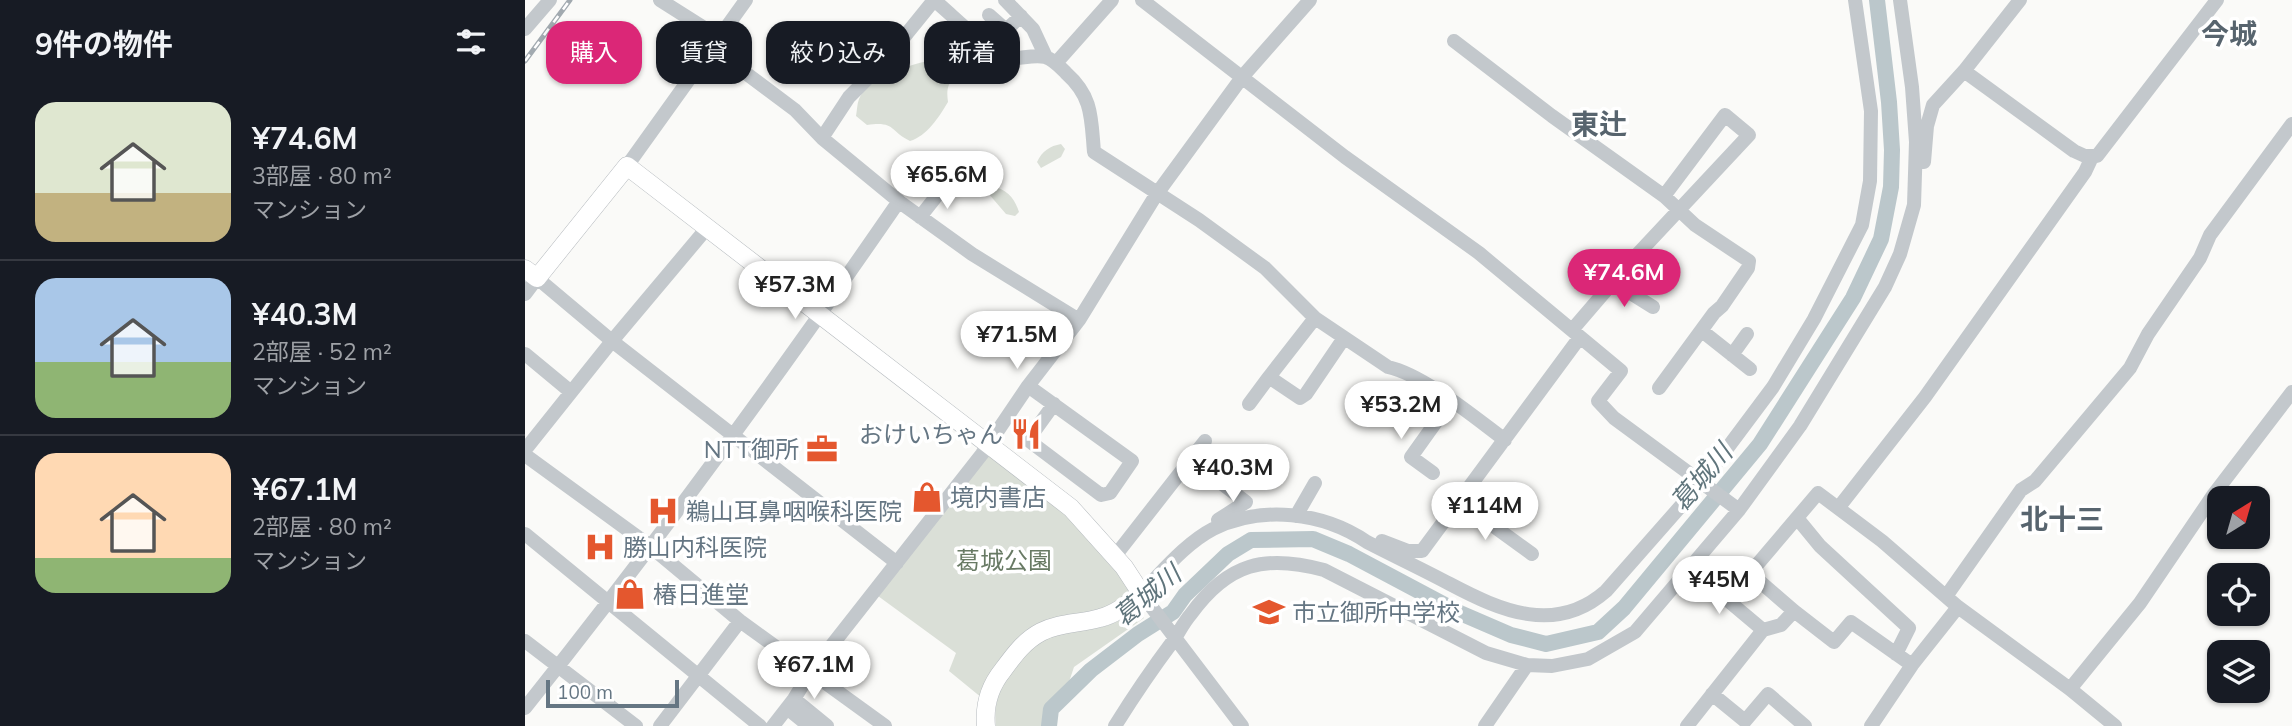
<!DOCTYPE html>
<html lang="ja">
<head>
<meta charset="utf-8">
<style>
  body { margin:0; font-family:Mulish,"Noto Sans JP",sans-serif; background:#242831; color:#f1f3f6; height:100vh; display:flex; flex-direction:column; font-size:26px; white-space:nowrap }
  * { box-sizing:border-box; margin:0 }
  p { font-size:23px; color:#9ea1a6 }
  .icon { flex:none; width:38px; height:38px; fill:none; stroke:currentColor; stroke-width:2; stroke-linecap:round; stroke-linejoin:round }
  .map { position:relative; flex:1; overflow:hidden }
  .sheet { display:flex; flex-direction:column; background:#171b24; width:525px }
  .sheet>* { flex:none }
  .banner { position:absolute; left:21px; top:21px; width:665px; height:63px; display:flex; gap:14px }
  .needle { width:46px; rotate:37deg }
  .tools { position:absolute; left:1682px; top:486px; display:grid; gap:14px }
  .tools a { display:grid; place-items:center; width:63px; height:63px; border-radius:14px; background:#171b24; box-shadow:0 2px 5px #0004; font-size:35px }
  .scale { position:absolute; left:21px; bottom:18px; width:133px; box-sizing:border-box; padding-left:7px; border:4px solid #657683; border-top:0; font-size:19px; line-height:24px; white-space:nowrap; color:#657683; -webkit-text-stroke:5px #fff; paint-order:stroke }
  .price { position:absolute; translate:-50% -60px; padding:0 16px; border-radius:24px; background:#fff; color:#222; font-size:23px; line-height:46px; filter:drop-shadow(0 2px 4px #0008) }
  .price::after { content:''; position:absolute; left:50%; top:42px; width:21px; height:16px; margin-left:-10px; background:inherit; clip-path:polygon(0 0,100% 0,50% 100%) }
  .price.active { background:#db2777; color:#fff }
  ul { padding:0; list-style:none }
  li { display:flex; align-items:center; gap:21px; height:175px; padding:0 35px }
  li+li { border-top:2px solid #363941 }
  li span { display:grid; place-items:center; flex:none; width:196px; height:140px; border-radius:21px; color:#555 }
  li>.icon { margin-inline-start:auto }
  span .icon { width:84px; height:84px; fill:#fffc; stroke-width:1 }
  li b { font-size:30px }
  h2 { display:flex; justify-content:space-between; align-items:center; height:84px; padding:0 35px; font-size:30px }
  .pill { padding:0 24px; border-radius:21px; background:#171b24; box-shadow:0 2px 5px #0004; font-size:24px; line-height:63px }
  .pill.active { background:#db2777; color:#fff }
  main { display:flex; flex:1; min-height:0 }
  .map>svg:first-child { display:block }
  .green { fill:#dadfd7 }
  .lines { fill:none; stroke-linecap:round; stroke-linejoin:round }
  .river { stroke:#bbc7cb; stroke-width:16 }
  .major-casing { stroke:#b5babe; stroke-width:19 }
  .minor { stroke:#c3c8cc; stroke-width:14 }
  .major { stroke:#fff; stroke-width:18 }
  .rail-casing { stroke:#a2aab0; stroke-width:5 }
  .rail { stroke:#fff; stroke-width:2.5; stroke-dasharray:8; stroke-linecap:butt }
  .labels { text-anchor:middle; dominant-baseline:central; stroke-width:7; stroke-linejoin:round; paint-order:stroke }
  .poi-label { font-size:24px; fill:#657683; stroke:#fff; text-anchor:start }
  .park-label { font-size:24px; fill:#687a64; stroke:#fff }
  .water-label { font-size:26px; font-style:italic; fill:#60757c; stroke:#fff }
  .quarter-label { font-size:28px; font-weight:bold; fill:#57646e; stroke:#fff }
</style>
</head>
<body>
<main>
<section class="sheet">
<h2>9件の物件<svg class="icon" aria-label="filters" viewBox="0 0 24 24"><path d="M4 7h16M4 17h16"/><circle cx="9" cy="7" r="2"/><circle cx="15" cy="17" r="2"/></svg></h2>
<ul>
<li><span style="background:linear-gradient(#dfe7d0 65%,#c2b280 0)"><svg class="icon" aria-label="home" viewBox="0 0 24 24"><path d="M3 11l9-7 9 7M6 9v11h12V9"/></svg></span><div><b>¥74.6M</b><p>3部屋 · 80 m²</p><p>マンション</p></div></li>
<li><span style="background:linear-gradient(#a9c7e8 60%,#8fb573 0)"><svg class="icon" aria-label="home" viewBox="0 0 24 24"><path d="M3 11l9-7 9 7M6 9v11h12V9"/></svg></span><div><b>¥40.3M</b><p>2部屋 · 52 m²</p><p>マンション</p></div></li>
<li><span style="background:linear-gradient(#ffd9b3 75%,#8fb573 0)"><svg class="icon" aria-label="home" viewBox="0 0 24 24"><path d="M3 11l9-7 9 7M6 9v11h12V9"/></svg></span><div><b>¥67.1M</b><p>2部屋 · 80 m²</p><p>マンション</p></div></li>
</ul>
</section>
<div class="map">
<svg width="1767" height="726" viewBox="0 0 1767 726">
  <rect width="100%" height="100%" fill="#fafaf8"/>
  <!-- green -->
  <path class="green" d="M418 58 471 62 458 75 434 73C423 82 421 88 423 102 414 117 402 136 385 141 364 131 371 121 342 125L331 116C332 111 332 104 334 99 344 74 394 62 418 58Z
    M536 144 540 149 536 157 516 168 512 162C517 151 525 146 536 144Z
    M467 186C482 190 489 197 494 212L490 216 481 214 463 193Z
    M464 455 542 511 606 589 596 601 580 611 525 621 457 698 424 671 431 653 353 596Z
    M612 611 619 618 549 667 543 685 520 716 521 726H471C465 684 499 643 538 631 551 628 564 630 577 627 589 624 601 617 612 611Z"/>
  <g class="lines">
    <!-- river -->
    <path class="river" d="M524 726 526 709 566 670 613 634 648 612 660 595 703 554 726 540 788 539 824 554 935 613 986 635 1021 644 1073 632 1099 608 1235 444 1328 298 1356 239 1366 187 1367 150 1364 102 1352 0"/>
    <defs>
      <path id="major" d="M0 269 12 278 102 166 546 508 599 567 616 593C604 604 591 614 575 618 555 624 535 622 516 632 499 641 489 655 478 670 465 686 459 705 461 726"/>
    </defs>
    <!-- major casing -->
    <use href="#major" class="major-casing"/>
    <!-- minor -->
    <path class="minor" d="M135 0 195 38
      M480 0 508 29 521 57
      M617 0 820 157 954 253 1096 371 1073 401 1089 418 1214 510
      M464 15 481 30 496 16
      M0 29 25 0
      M929 41 1027 116 1139 196 1170 225 1224 261 1223 268 1197 306 1189 313 1134 388
      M187 48 270 110 297 138 376 203 447 254 554 320
      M531 63 587 0
      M1439 71 1549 151 1560 156H1572L1692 0
      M297 138 324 97 358 63 409 0C424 12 466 54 481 58 493 60 508 54 520 57 528 59 535 67 541 73 568 97 566 118 569 152L674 220 740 268 790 318 863 367C899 375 949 417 980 440
      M1399 162 1402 126 1408 105 1439 71 1495 0
      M102 166 221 0
      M395 217 421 184
      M1088 282 1128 307
      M0 294 12 278 87 341 372 563
      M790 318 744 377 775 398 781 394 819 338
      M1047 330 1108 259 1224 135 1200 115 1139 196
      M1177 331 1225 369
      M0 354 46 392
      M1207 355 1222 334
      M503 386 607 461 585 493 576 495 503 440 529 404
      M724 404 744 377
      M0 450 87 341 182 228
      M0 455 125 546 215 621 360 726
      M666 460 721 502 693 520
      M908 473 886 457 926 401
      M934 501 1007 554
      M1314 507 1400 397 1560 172 1567 157
      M771 516 790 483
      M1272 518 1295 546 1384 628 1371 654
      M0 534 235 726
      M857 541 883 551H897L1055 337
      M590 556 680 441
      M1155 581 1175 577 1238 630
      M1194 593 1225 573
      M1422 595 1496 490 1510 481 1605 368 1623 334 1675 258 1685 235 1767 124
      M1269 611 1309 642 1326 622 1387 665
      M0 641 111 726
      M1545 689 1615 603 1689 494 1767 392
      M1187 694 1220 721 1243 694 1280 726
      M269 699 302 726
      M0 708C131 544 255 374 374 201
      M262 708 284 726
      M135 726 215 621
      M248 726 269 699 285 673 457 454 503 386 554 320 631 195 718 76 785 0
      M590 726C608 697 627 669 648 641 654 632 659 622 666 614 703 563 740 554 799 570L961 653 1002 665 1027 666 1063 659 1110 632 1214 510 1275 426 1360 287 1375 254 1389 205 1391 142 1387 87 1375 0
      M717 726 616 593C638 571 661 543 688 529 737 505 798 512 842 542 869 556 897 569 925 584 976 611 1031 635 1081 591L1177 482 1248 387 1289 319 1337 225 1345 181 1346 111 1330 0
      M960 726 1002 665
      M1162 726 1238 630 1256 625 1269 611 1225 573 1293 493 1357 541 1433 607 1545 689 1590 726
      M1346 726 1387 665 1433 607"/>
    <!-- major -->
    <use href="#major" class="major"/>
    <defs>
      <path id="rail" d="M0 61 45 0"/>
    </defs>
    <!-- rail casing -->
    <use href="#rail" class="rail-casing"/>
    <!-- rail -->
    <use href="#rail" class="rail"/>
  </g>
  <!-- icons -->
  <defs>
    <symbol id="restaurant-bare" viewBox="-9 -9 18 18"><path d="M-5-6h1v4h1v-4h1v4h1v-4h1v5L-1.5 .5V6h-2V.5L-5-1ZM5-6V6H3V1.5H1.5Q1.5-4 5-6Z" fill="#e4572e" stroke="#fff" stroke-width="2.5" paint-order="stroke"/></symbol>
    <symbol id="office-bare" viewBox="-9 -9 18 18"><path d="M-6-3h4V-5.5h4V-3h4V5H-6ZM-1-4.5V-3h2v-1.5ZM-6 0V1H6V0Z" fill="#e4572e" stroke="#fff" stroke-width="2.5" paint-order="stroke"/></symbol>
    <symbol id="shop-bare" viewBox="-9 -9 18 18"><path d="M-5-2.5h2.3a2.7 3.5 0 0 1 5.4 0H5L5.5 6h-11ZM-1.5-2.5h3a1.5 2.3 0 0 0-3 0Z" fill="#e4572e" stroke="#fff" stroke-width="2.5" paint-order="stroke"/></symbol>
    <symbol id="hospital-bare" viewBox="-9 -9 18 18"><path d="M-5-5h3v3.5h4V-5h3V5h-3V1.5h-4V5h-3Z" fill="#e4572e" stroke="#fff" stroke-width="2.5" paint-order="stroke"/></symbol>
    <symbol id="school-bare" viewBox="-9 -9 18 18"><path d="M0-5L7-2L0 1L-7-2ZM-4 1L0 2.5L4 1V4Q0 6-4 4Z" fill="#e4572e" stroke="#fff" stroke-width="2.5" paint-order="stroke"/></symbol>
  </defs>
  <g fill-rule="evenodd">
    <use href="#restaurant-bare" x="479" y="412" width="44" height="44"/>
    <use href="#office-bare" x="275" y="427" width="44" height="44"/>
    <use href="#shop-bare" x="380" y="475" width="44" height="44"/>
    <use href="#hospital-bare" x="116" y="489" width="44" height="44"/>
    <use href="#hospital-bare" x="53" y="525" width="44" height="44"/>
    <use href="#shop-bare" x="83" y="572" width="44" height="44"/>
    <use href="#school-bare" x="722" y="590" width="44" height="44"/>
  </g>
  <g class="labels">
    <!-- poi labels -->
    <g class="poi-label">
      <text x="478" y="434" text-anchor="end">おけいちゃん</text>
      <text x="274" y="449" text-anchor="end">NTT御所</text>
      <text x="425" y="497">境内書店</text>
      <text x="161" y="511">鵜山耳鼻咽喉科医院</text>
      <text x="98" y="547">勝山内科医院</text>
      <text x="128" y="594">椿日進堂</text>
      <text x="767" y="612">市立御所中学校</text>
    </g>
    <!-- park labels -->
    <g class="park-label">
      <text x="479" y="560">葛城公園</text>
    </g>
    <!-- water labels -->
    <g class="water-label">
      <text transform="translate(1176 477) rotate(-50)">葛城川</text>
      <text transform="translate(622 595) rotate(-40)">葛城川</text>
    </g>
    <!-- quarter labels -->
    <g class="quarter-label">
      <text x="1704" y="33">今城</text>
      <text x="1074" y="123">東辻</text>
      <text x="1537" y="518">北十三</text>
    </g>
  </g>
</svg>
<div class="tools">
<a><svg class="needle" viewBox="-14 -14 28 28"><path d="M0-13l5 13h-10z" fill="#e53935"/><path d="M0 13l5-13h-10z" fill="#9ea1a6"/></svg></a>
<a><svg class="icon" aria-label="locate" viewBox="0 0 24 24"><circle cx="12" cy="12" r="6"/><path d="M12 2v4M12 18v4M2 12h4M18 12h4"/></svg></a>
<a><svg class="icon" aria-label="layers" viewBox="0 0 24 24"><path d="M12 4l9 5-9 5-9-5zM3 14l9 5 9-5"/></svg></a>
</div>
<div class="scale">100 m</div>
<b class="price" style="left:422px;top:211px">¥65.6M</b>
<b class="price active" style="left:1099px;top:309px">¥74.6M</b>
<b class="price" style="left:270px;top:321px">¥57.3M</b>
<b class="price" style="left:492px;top:371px">¥71.5M</b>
<b class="price" style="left:876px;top:441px">¥53.2M</b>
<b class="price" style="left:708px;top:504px">¥40.3M</b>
<b class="price" style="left:960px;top:542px">¥114M</b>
<b class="price" style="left:1194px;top:616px">¥45M</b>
<b class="price" style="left:289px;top:701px">¥67.1M</b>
<div class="banner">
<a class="pill active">購入</a>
<a class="pill">賃貸</a>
<a class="pill">絞り込み</a>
<a class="pill">新着</a>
</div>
</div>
</main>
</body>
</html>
